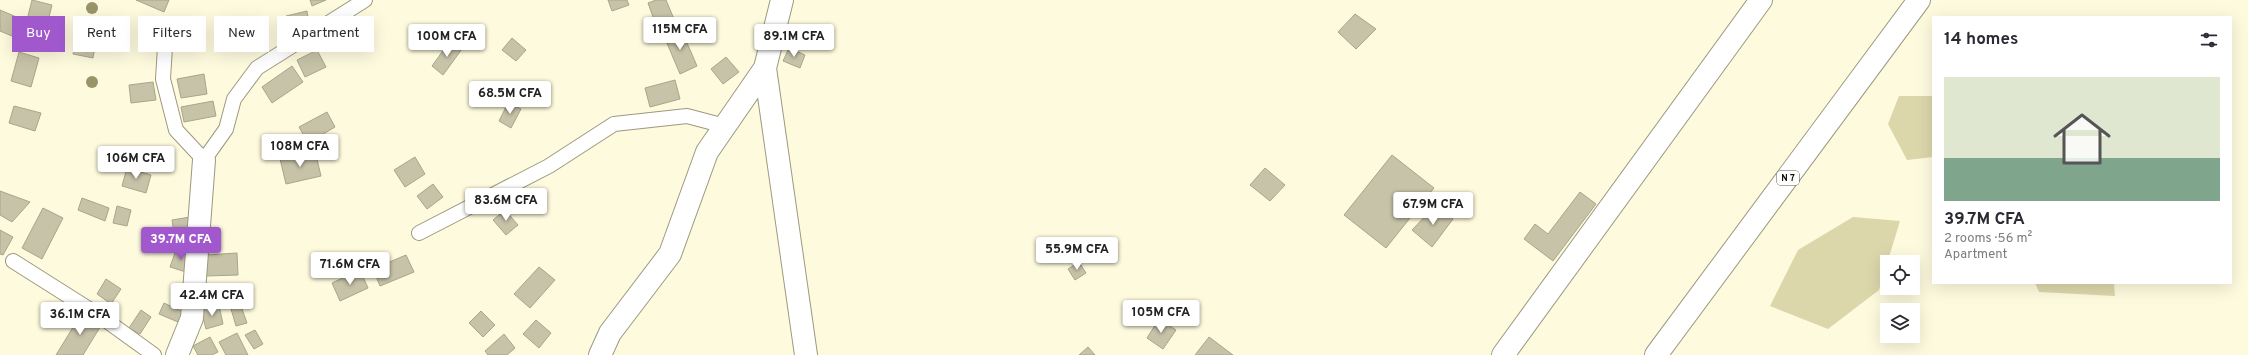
<!DOCTYPE html>
<html lang="en">
<head>
<meta charset="utf-8">
<style>
  body { margin:0; font-family:Overpass,sans-serif; background:#f2f2f3; color:#2b2b33; height:100vh; display:flex; flex-direction:column; font-size:15px; white-space:nowrap }
  * { box-sizing:border-box; margin:0 }
  p { font-size:13px; color:#7c7c81 }
  .icon { flex:none; width:22px; height:22px; fill:none; stroke:currentColor; stroke-width:2; stroke-linecap:round; stroke-linejoin:round }
  .map { position:relative; flex:1; overflow:hidden }
  .details { position:absolute; left:1932px; top:16px; width:300px; height:268px; display:flex; flex-direction:column; background:#fff; border-radius:0px; box-shadow:0 4px 16px #0002 }
  .details>* { flex:none }
  .banner { position:absolute; left:12px; top:16px; width:380px; height:36px; display:flex; gap:8px }
  .fabs { position:absolute; left:1880px; top:255px; display:grid; gap:8px }
  .fabs a { display:grid; place-items:center; width:40px; height:40px; border-radius:0px; background:#fff; box-shadow:0 4px 16px #0002; font-size:20px }
  .price { position:absolute; translate:-50% -34px; padding:0 9px; border-radius:4px; background:#fff; color:#222; font-size:13px; line-height:26px; filter:drop-shadow(0 1px 2px #0008) }
  .price::after { content:''; position:absolute; left:50%; top:24px; width:12px; height:9px; margin-left:-6px; background:inherit; clip-path:polygon(0 0,100% 0,50% 100%) }
  .price.active { background:#a058cc; color:#fff }
  ul { padding:0; list-style:none }
  li { display:grid; align-content:center; gap:8px; height:212px; padding:0 12px }
  li+li { border-top:1px solid #e1e1e2 }
  li span { display:grid; place-items:center; height:124px; border-radius:0px; color:#555 }
  li>.icon { margin-inline-start:auto }
  span .icon { width:72px; height:72px; fill:#fffc; stroke-width:1 }
  li b { font-size:17px }
  h2 { display:flex; justify-content:space-between; align-items:center; height:48px; padding:0 12px; font-size:17px }
  .tag { padding:0 14px; border-radius:0px; background:#fff; box-shadow:0 4px 16px #0002; font-size:14px; line-height:36px }
  .tag.active { background:#a058cc; color:#fff }
  .map>svg:first-child { display:block }
  .green { fill:#dcd6ab }
  .building { fill:#c7c3a8; stroke:#a9a58b }
  .lines { fill:none; stroke-linecap:round; stroke-linejoin:round }
  .service-casing { stroke:#9c997f; stroke-width:16 }
  .minor-casing { stroke:#9c997f; stroke-width:24 }
  .trunk-casing { stroke:#9c997f; stroke-width:24 }
  .service { stroke:#fff; stroke-width:14 }
  .minor { stroke:#fff; stroke-width:22 }
  .trunk { stroke:#fff; stroke-width:22 }
  .tree { fill:#9a9469 }
  .labels { text-anchor:middle; dominant-baseline:central; stroke-width:3.5; stroke-linejoin:round; paint-order:stroke }
  .shield { fill:#fff; stroke:#585751; stroke-width:1 }
  .shield-label { font-size:9px; font-weight:bold; fill:#100f06 }
</style>
</head>
<body>
<div class="map">
<svg width="2248" height="355" viewBox="0 0 2248 355">
  <rect width="100%" height="100%" fill="#fefade"/>
  <!-- green -->
  <path class="green" d="M1899 96H1933V157L1907 160 1888 124Z
    M1853 217 1900 221 1879 290 1828 329 1770 306 1798 250Z
    M2035 283H2114L2115 296 2039 292Z"/>
  <!-- building -->
  <path class="building" d="M32 0 52 5 41 49 21 44Z
    M136 0H169L164 12Z
    M310 0H326L312 6Z
    M608 0H627L629 5 612 11Z
    M656 0H666L674 19 656 25 648 3Z
    M0 10 19 18 12 36 0 31Z
    M307 11 310 29 289 33 286 16Z
    M1355 14 1376 29 1356 49 1338 32Z
    M79 27 98 31 93 58 73 54Z
    M681 29 697 66 680 74 664 36Z
    M512 38 526 50 516 61 502 50Z
    M450 41 462 49 443 75 432 66Z
    M789 48 805 55 800 68 783 61Z
    M317 50 326 67 305 77 297 60Z
    M19 52 39 58 31 87 11 81Z
    M726 57 739 72 723 84 711 69Z
    M292 66 303 82 272 103 262 87Z
    M204 74 207 94 181 98 177 79Z
    M675 80 680 99 650 107 645 88Z
    M153 82 156 100 131 103 129 85Z
    M213 101 216 116 184 122 181 107Z
    M508 103 521 109 511 128 499 121Z
    M14 106 41 113 35 131 9 123Z
    M327 112 335 127 308 143 299 127Z
    M315 151 321 176 286 184 280 159Z
    M1392 155 1434 188 1386 248 1344 215Z
    M415 157 425 174 405 187 394 170Z
    M127 168 151 175 146 193 122 186Z
    M1265 168 1285 185 1270 201 1250 185Z
    M433 184 443 197 427 209 417 196Z
    M0 191 30 202 12 222 0 215Z
    M1580 192 1596 204 1553 261 1524 239 1535 224 1548 234Z
    M82 198 109 208 105 221 78 210Z
    M117 206 131 210 127 226 113 223Z
    M1435 206 1453 219 1432 247 1412 230Z
    M43 208 63 218 42 259 22 248Z
    M505 210 518 225 506 235 493 220Z
    M190 217 193 237 175 240 172 220Z
    M0 230 13 237 3 255 0 254Z
    M176 250 192 256 186 272 170 267Z
    M237 253 238 275 206 276V255Z
    M406 255 414 272 380 286 373 269Z
    M1079 262 1086 273 1075 280 1068 269Z
    M539 267 555 280 530 308 514 294Z
    M360 270 368 288 340 301 332 283Z
    M106 279 121 289 111 304 97 294Z
    M164 303 183 312 178 322 159 314Z
    M219 305 223 324 206 329 201 310Z
    M241 306 247 323 236 326 231 309Z
    M141 310 151 317 140 334 129 328Z
    M83 311 102 324 83 355H56Z
    M481 311 495 325 483 337 469 323Z
    M1159 319 1176 330 1163 349 1147 338Z
    M536 320 551 333 539 348 523 334Z
    M255 330 263 344 254 349 245 335Z
    M237 333 248 355H226L219 342Z
    M504 334 515 348 507 355H488L485 351Z
    M210 337 218 352 212 355H198L193 346Z
    M1209 337 1233 355H1195Z
    M1088 347 1095 355H1079Z"/>
  <g class="lines">
    <defs>
      <path id="service" d="M166 31 163 79 176 130 204 160 226 129 234 99 257 68 365 0
        M419 233 549 166 614 124 687 116 725 126
        M13 261 100 316 154 355"/>
      <path id="minor" d="M782 0 765 68 806 355
        M177 355 192 318 204 160
        M600 355 610 333 670 254 707 152 765 68
        M1503 355 1761 0"/>
      <path id="trunk" d="M1656 355 1919 0"/>
    </defs>
    <!-- service casing -->
    <use href="#service" class="service-casing"/>
    <!-- minor casing -->
    <use href="#minor" class="minor-casing"/>
    <!-- trunk casing -->
    <use href="#trunk" class="trunk-casing"/>
    <!-- service -->
    <use href="#service" class="service"/>
    <!-- minor -->
    <use href="#minor" class="minor"/>
    <!-- trunk -->
    <use href="#trunk" class="trunk"/>
  </g>
  <!-- trees -->
  <g class="tree">
    <circle cx="92" cy="8" r="6"/>
    <circle cx="92" cy="82" r="6"/>
  </g>
  <g class="labels">
    <!-- shield labels -->
    <rect class="shield" x="1777" y="171" width="22" height="14" rx="3"/>
    <g class="shield-label">
      <text x="1788" y="178">N 7</text>
    </g>
  </g>
</svg>
<div class="fabs">
<a><svg class="icon" aria-label="locate" viewBox="0 0 24 24"><circle cx="12" cy="12" r="6"/><path d="M12 2v4M12 18v4M2 12h4M18 12h4"/></svg></a>
<a><svg class="icon" aria-label="layers" viewBox="0 0 24 24"><path d="M12 4l9 5-9 5-9-5zM3 14l9 5 9-5"/></svg></a>
</div>
<b class="price" style="left:680px;top:51px">115M CFA</b>
<b class="price" style="left:447px;top:58px">100M CFA</b>
<b class="price" style="left:794px;top:58px">89.1M CFA</b>
<b class="price" style="left:510px;top:115px">68.5M CFA</b>
<b class="price" style="left:300px;top:168px">108M CFA</b>
<b class="price" style="left:136px;top:180px">106M CFA</b>
<b class="price" style="left:506px;top:222px">83.6M CFA</b>
<b class="price" style="left:1433px;top:226px">67.9M CFA</b>
<b class="price active" style="left:181px;top:261px">39.7M CFA</b>
<b class="price" style="left:1077px;top:271px">55.9M CFA</b>
<b class="price" style="left:350px;top:286px">71.6M CFA</b>
<b class="price" style="left:212px;top:317px">42.4M CFA</b>
<b class="price" style="left:1161px;top:334px">105M CFA</b>
<b class="price" style="left:80px;top:336px">36.1M CFA</b>
<div class="banner">
<a class="tag active">Buy</a>
<a class="tag">Rent</a>
<a class="tag">Filters</a>
<a class="tag">New</a>
<a class="tag">Apartment</a>
</div>
<section class="details">
<h2>14 homes<svg class="icon" aria-label="filters" viewBox="0 0 24 24"><path d="M4 7h16M4 17h16"/><circle cx="9" cy="7" r="2"/><circle cx="15" cy="17" r="2"/></svg></h2>
<ul>
<li><span style="background:linear-gradient(#dfe7d0 65%,#7fa58c 0)"><svg class="icon" aria-label="home" viewBox="0 0 24 24"><path d="M3 11l9-7 9 7M6 9v11h12V9"/></svg></span><div><b>39.7M CFA</b><p>2 rooms · 56 m²</p><p>Apartment</p></div></li>
</ul>
</section>
</div>
</body>
</html>
